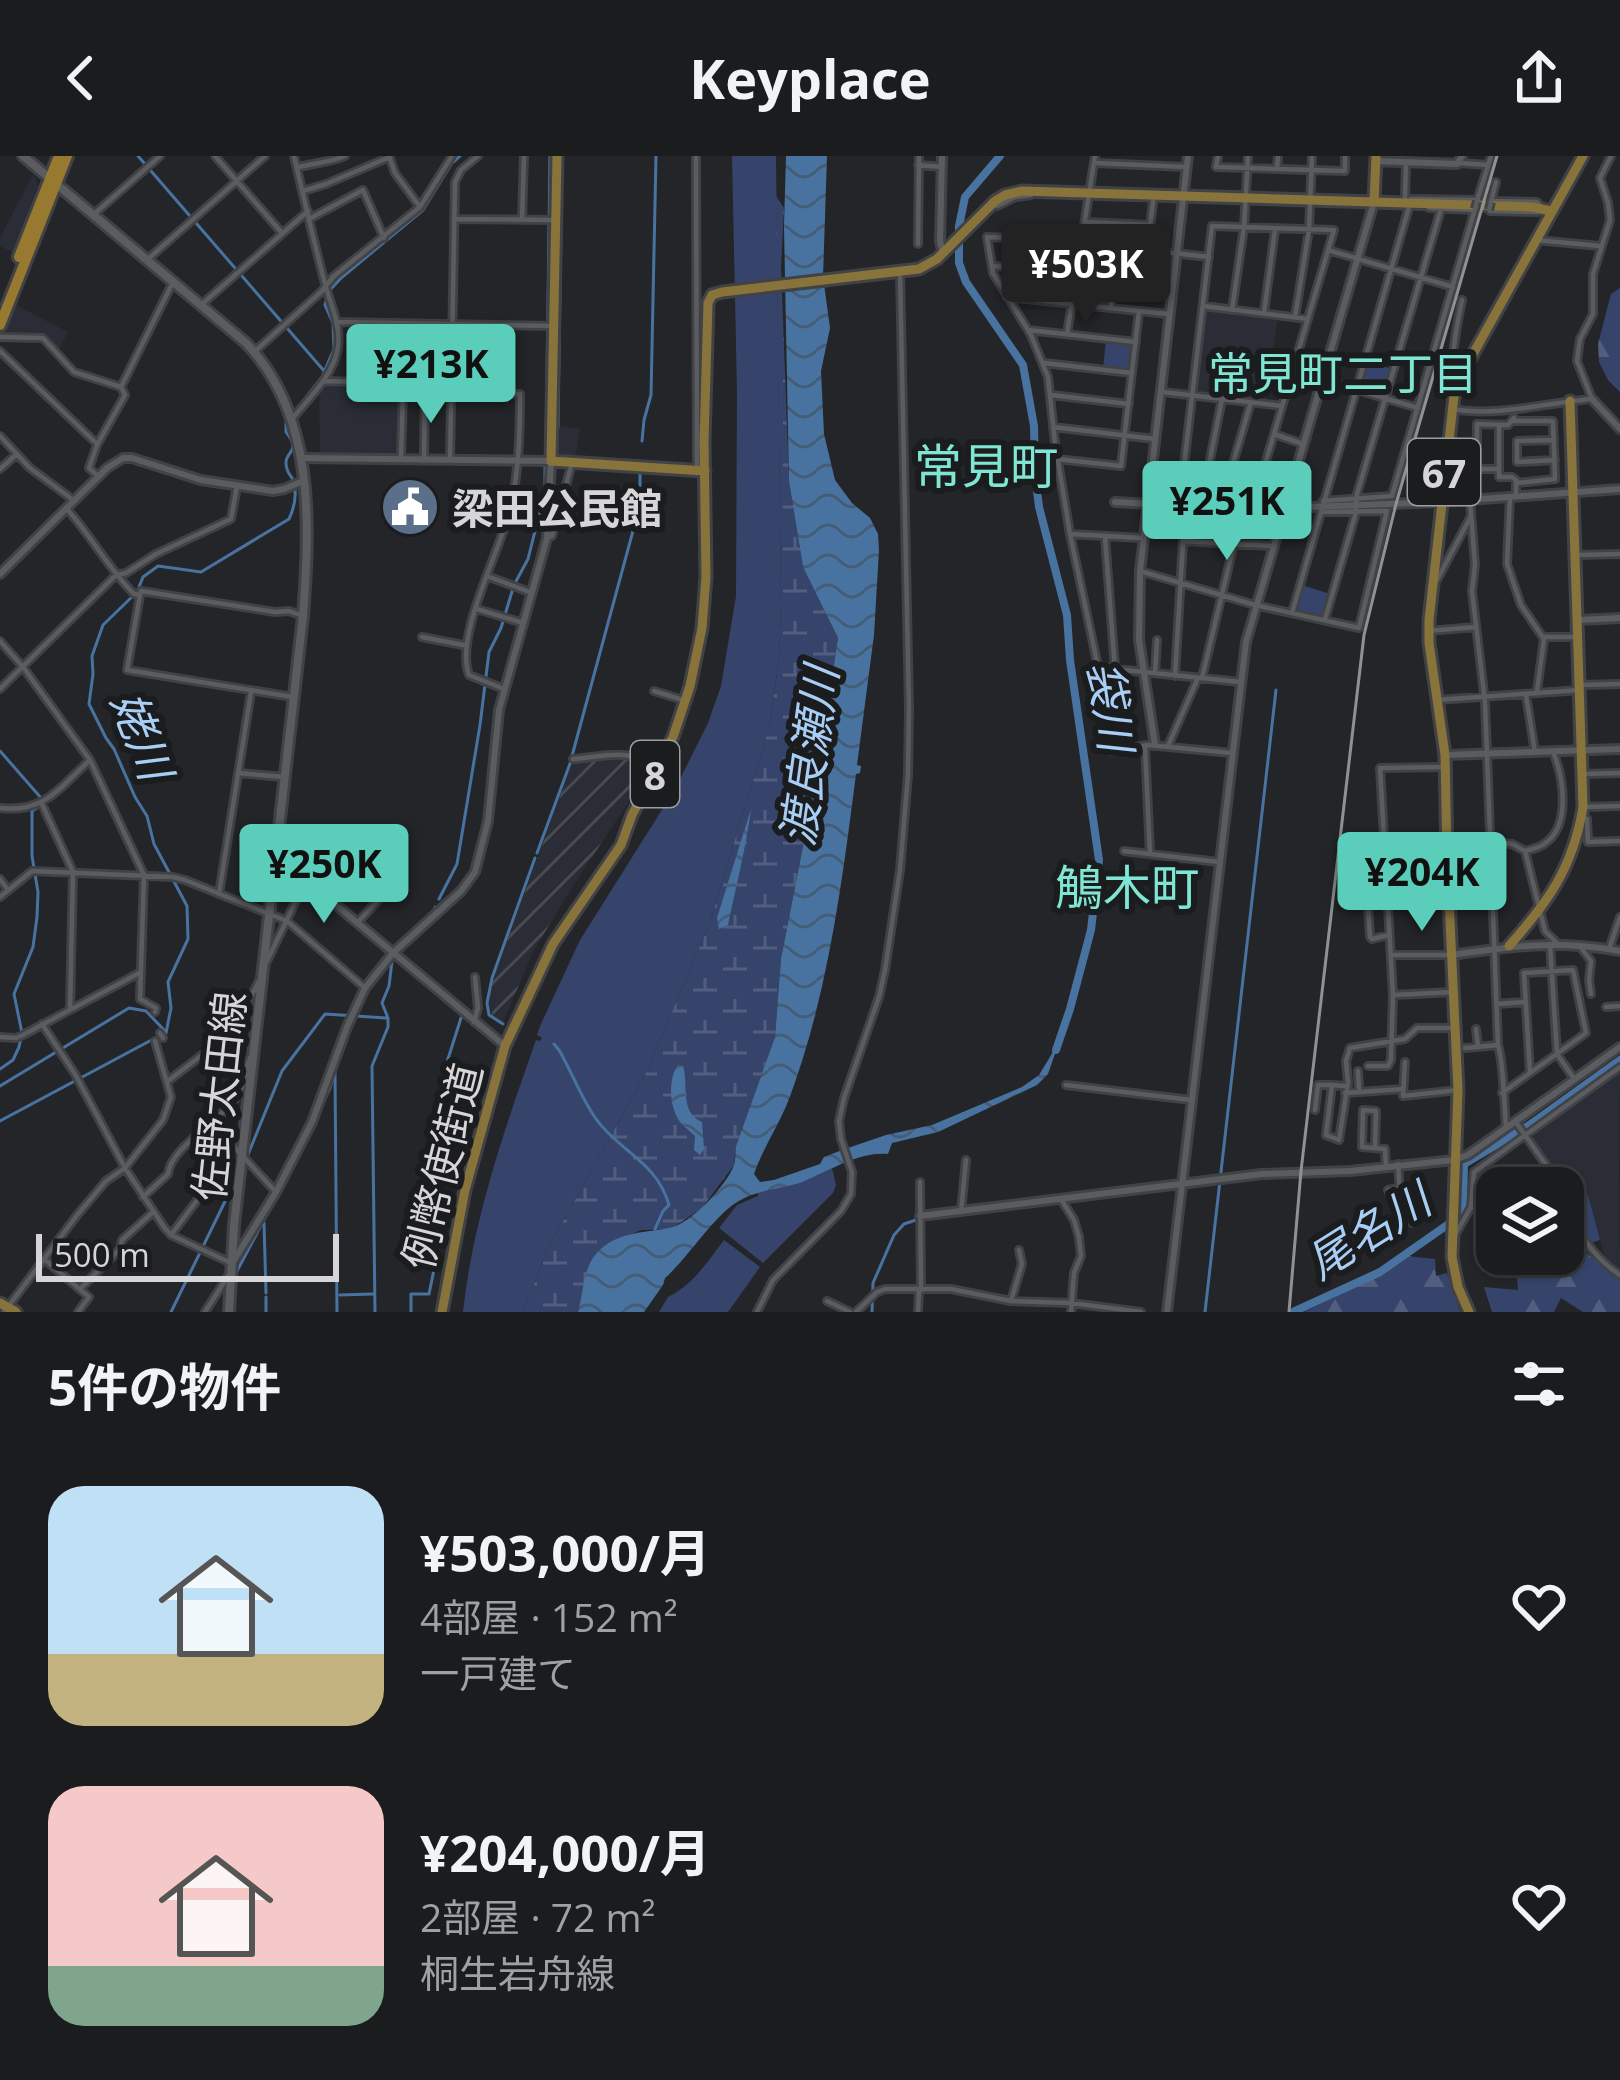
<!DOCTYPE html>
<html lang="ja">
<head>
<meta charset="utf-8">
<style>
  body { margin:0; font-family:"Open Sans","Noto Sans JP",sans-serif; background:#242527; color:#f1f3f6; height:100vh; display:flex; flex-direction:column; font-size:45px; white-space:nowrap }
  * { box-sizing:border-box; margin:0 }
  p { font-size:39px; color:#a0a1a4 }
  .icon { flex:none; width:66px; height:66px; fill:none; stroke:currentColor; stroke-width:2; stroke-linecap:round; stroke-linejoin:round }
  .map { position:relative; height:1156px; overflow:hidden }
  .side { display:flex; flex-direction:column; background:#1b1c1e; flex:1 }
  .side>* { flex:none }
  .controls { position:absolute; left:1476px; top:1011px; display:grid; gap:24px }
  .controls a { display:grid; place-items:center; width:108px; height:108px; border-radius:24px; background:#1b1c1e; box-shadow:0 3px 9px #0004,0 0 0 3px #393a3c; font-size:60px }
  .scale { position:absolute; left:36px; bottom:30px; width:303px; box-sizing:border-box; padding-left:12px; border:6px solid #d6d6d8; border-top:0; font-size:33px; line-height:42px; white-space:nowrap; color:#d6d6d8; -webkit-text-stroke:9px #1b1c1e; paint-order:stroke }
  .price { position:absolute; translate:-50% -102px; padding:0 27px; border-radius:12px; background:#5bcebb; color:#111; font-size:39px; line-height:78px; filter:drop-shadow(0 3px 6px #0008) }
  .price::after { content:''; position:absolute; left:50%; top:72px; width:36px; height:27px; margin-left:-18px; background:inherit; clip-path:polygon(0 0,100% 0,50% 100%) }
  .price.current { background:#222; color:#fff }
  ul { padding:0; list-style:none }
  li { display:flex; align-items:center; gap:36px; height:300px; padding:0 48px }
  li span { display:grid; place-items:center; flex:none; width:336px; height:240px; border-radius:36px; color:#555 }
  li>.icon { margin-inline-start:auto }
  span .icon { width:144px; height:144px; fill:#fffc; stroke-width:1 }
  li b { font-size:51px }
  h2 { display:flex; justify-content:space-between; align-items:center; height:144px; padding:0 48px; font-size:51px }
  header { display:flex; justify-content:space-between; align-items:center; height:156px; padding:0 48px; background:#1b1c1e; font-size:54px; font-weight:700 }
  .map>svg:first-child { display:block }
  .built { fill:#2a2d35 }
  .industrial { fill:url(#industrial-furrows) }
  .green { fill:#36446b }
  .forest { fill:url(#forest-firs) }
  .wetland { fill:url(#wetland-marsh) }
  .water { fill:url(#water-waves) }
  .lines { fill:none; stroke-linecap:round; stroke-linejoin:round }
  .stream { stroke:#4873a0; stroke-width:3 }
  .river { stroke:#4873a0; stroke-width:8 }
  .minor-casing { stroke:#414245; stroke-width:10 }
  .tertiary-casing { stroke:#414245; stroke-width:12 }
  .secondary-casing { stroke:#414245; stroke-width:14 }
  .primary-casing { stroke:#414245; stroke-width:15 }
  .trunk-casing { stroke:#414245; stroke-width:16 }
  .minor { stroke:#5b5c5f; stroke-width:4.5 }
  .tertiary { stroke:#5b5c5f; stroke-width:6 }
  .secondary { stroke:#5b5c5f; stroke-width:8 }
  .primary { stroke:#88733b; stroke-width:9 }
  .trunk { stroke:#977a2f; stroke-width:10 }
  .rail { stroke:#909193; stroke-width:3 }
  .minor-bridge-casing { stroke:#414245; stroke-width:10; stroke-linecap:butt }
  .minor-bridge { stroke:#5b5c5f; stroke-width:4.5 }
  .labels { text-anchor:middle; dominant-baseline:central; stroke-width:12; stroke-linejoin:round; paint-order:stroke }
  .shield { fill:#1b1c1e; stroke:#9e9ea0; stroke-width:3 }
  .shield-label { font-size:39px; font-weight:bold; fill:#d6d6d8 }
  .poi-label { font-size:42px; font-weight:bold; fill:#d6d6d8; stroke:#1b1c1e; text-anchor:start }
  .street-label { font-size:42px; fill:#d6d6d8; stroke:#1b1c1e }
  .neighbourhood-label { font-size:45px; fill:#80e6d4; stroke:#1b1c1e }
  .water-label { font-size:45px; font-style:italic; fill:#a9cef6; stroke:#1b1c1e }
  .quarter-label { font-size:48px; fill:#80e6d4; stroke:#1b1c1e }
</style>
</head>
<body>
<header><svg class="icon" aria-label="back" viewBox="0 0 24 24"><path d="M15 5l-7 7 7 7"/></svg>Keyplace<svg class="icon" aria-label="share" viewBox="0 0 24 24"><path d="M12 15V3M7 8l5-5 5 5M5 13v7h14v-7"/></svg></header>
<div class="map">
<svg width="1620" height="1156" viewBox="0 0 1620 1156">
  <defs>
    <pattern id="industrial-furrows" width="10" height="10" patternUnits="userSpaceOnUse" patternTransform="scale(3)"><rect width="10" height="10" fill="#2a2d35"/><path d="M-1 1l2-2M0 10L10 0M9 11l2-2" fill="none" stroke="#484b52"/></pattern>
    <pattern id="forest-firs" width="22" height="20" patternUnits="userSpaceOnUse" patternTransform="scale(3)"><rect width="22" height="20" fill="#36446b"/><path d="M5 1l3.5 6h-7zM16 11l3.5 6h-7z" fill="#525e7f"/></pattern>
    <pattern id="wetland-marsh" width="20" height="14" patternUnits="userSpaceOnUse" patternTransform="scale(3)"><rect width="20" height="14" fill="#36446b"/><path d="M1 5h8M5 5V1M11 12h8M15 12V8" fill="none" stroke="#525e7f"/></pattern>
    <pattern id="water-waves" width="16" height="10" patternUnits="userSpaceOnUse" patternTransform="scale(3)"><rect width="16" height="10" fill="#4873a0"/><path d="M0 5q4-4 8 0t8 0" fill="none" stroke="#445c75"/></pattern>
  </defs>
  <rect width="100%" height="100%" fill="#242528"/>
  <!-- built -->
  <path class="built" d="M33 18 38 28 14 97 0 90V82Z
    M14 148 68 176 57 197 45 184 1 181Z
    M1207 152 1278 160 1266 246 1195 236Z
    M326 227 399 228 402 232 400 299 320 297 319 234Z
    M558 269 580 273 575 303 563 302 557 295Z
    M1620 914 1619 1015 1620 1113 1605 1102 1587 1038 1570 1049 1558 1021 1531 982Z"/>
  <!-- industrial -->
  <path class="industrial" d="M614 600 642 604 650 609 642 626 578 722 534 794 503 866 493 862 488 844 494 821 573 605Z"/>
  <!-- green -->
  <path class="green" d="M732 0H776L781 447 779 503 769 572 709 769 646 917 548 1092 523 1156H463C473 1063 505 972 536 884L540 885 542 882 537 879 540 870 580 784 675 633 708 567 721 530 736 440 737 236Z
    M1106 185 1131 188 1134 191 1131 212 1128 215 1103 212Z
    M1366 205 1392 213 1385 238 1382 239 1358 230Z
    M1302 429 1330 438 1323 460 1295 454Z
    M832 1012 836 1029 833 1037 763 1107 719 1072 737 1049 758 1040V1036L809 1023Z
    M1588 1039 1600 1084 1590 1087 1571 1050Z
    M724 1084 760 1111 728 1156H659L668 1141C693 1129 708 1105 724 1084Z"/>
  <!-- forest -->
  <path class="forest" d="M1620 132V236L1608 224 1599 206 1598 188 1611 138Z
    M1582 1093 1620 1124V1156H1583L1561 1142 1554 1156H1492L1484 1131 1518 1134 1515 1098H1563V1094L1570 1099Z
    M1407 1100 1435 1103 1436 1120 1447 1117 1460 1156H1304L1368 1125Z"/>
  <!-- wetland -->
  <path class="wetland" d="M776 40 784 52 781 111 789 325 803 411 838 482 818 612 781 803 775 881 736 990 734 1009 702 1052 671 1073 641 1074 604 1091 578 1156H523L548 1092 646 917 709 769 769 572 779 503 781 447Z"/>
  <!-- water -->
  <path class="water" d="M786 0H827L823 121 830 172 821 215 824 278 835 324 852 347 870 362 878 378 879 394 874 479 857 609 861 610 860 617 856 618C842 727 828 839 789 943 779 969 763 992 754 1018L760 1026 774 1024 820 1008 824 1001 845 993 886 979 932 969 1022 931 1039 919 1059 886 1048 918 1037 929 938 976 892 987 888 998C863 995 833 1012 809 1023 786 1034 758 1032 737 1046 711 1063 689 1101 665 1122L663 1129 644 1156H578C583 1139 583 1117 593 1102 611 1076 642 1077 669 1072 690 1069 727 1029 734 1009 736 1003 735 997 736 990L775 881 781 803 818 613 813 610 819 607 838 482 803 411 789 325 784 70Z
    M751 653C746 692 736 730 728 769L719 773 717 762Z
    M678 909 683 910C689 929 679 956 702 966L704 993 700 999 694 994 695 980C690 975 684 971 680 966 669 951 668 922 678 909Z
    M1487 1010 1503 1032H1497V1055L1473 1048 1475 1019Z"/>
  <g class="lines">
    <!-- stream -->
    <path class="stream" d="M138 0 325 216
      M558 271 562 0
      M642 285 644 264 651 239 656 0
      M546 295 550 0
      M0 595 42 643
      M572 600 640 349V316
      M537 697 571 605
      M439 743 457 708 480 569 489 496 501 472 514 429 528 403 545 335V311
      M435 751V754
      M503 868 489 859 487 847 492 822 535 702
      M166 877 171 852 168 826 188 783 187 750 154 688 147 660 135 641 114 593 106 582 89 548 93 518 92 500 103 469 137 436 143 421 158 410 201 416 289 363C295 350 298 336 292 322 290 319 288 317 287 313 281 294 304 298 286 276V267L322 221 334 193 333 167 325 149 329 135 341 122 423 54 452 7 460 0
      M554 888 559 894C572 916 581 942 596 963 620 996 657 1006 669 1049L663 1055 655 1073
      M0 913 13 904 19 891 22 877 14 838 33 791 37 761 38 736 32 700V655L42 649
      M335 917 337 1156
      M0 930 129 852 146 855 165 875
      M318 958 330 932 334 917
      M0 965 159 880
      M247 1001 282 915 325 858 386 862
      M1463 1049H1467
      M264 1067 266 1137
      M236 1117 287 1020
      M340 1139 373 1138
      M266 1141V1156
      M171 1156 234 1027
      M375 1156 372 910 388 871V862L382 847 389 830 392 805
      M411 1156V1138H429L445 1060 441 1059 442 1056 428 1052 447 906 461 862
      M872 1156 873 1127 894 1079 904 1068 916 1064
      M1205 1156 1276 534"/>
    <!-- river -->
    <path class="river" d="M1000 0 965 41 959 70V107L966 126 1023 209 1034 270 1035 319 1039 351 1067 459 1070 504 1099 704 1091 774 1070 853 1056 894
      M1293 1156 1380 1116 1460 1060 1463 1053 1464 1008 1528 970 1620 904"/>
    <defs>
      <path id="minor" d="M215 0 282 77
        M389 0 395 17 420 51
        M696 0 697 315
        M1218 0 1216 11 1345 15V0
        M1096 7 1186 11
        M1459 7 1488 9
        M918 9 942 11
        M299 11C315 7 331 6 345 0
        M1277 13 1278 0
        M303 35 326 28 390 1
        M1154 38 1147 94 1209 101
        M1405 43 1406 6
        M1411 43 1478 44
        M1477 45 1491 0
        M1491 45 1537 46 1542 52
        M1491 46 1496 26
        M997 50 1015 41 1031 39
        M1429 52 1475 54
        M1490 55 1538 56
        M93 59 160 0
        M309 63 363 34 384 82
        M454 63 556 64
        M522 64 524 0
        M1085 66 1150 69
        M1212 70 1334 74 1261 322 1183 318Z
        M1536 84 1600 90
        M1082 85 987 81 993 117 1031 179 1048 221 1055 287 1070 378 1097 506 1100 510 1115 513 1240 526
        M918 88 919 0
        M1328 94 1453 131
        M148 103 265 0
        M993 110 1077 117
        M1077 115 1114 119 1111 152
        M1007 141 1168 158
        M201 149 308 55
        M1203 150 1308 163
        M1232 154 1244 71 1248 0
        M1264 157 1275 74
        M1295 161 1309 74 1312 0
        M338 166 554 170
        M1028 174 1136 186
        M1067 178 1095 0
        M0 181 43 182 74 216 121 231
        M0 195 95 286
        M254 196 321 136 334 120 420 51 452 0
        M1044 207 1132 217
        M1293 215 1418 252
        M323 225 403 227V235L520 238C520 276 519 313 511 350 501 394 454 479 469 519L504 533
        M1163 236 1282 250
        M1051 239 1129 248
        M1454 239C1449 211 1456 173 1462 144
        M1451 253C1499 261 1544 247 1592 243L1577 205 1580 183 1593 158V118L1610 64 1608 47 1600 22 1611 0
        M292 263C309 242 333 220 338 192 341 169 331 150 325 128 314 86 304 43 294 0
        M1514 265H1553L1555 323 1516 327
        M1499 270V321H1512L1516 324V340
        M1053 271 1155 283
        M1274 278 1303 288
        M0 280 30 312 72 343
        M1554 284 1517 285V306L1555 304
        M401 301 403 235
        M424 302 425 236
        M1057 303 1121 310 1139 155
        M450 304 455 26 461 14 478 0
        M0 313 17 298
        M1499 313H1477V268L1508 269 1514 262
        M99 321 89 312 97 289 125 239 121 231 173 126
        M1229 321 1251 246
        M1510 341 1507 408 1521 449 1544 483 1537 535
        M1470 344 1475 409 1472 435 1485 546 1498 889C1504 909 1504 948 1506 971
        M1323 345 1392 340 1475 53
        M1201 349 1222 243
        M67 353C92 381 108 412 134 438L140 439 141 435 275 456 289 455 303 460
        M1070 378 1142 382
        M1105 381 1115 513
        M547 382 552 380 572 307
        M1183 385 1273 390
        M1578 399 1620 398
        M1140 415 1255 449 1359 472 1387 355 1321 356
        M487 420 532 437
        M1437 424 1471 360
        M140 439 127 514 293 541
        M477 453 523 467
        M1292 457 1409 51
        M1325 463 1355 360 1357 338 1441 53
        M1428 475 1476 471
        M422 481 463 489
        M1544 481H1574
        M0 485 23 511 90 604 144 719 140 843 156 852 155 856
        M1155 517 1157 484
        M1175 520 1185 352
        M1202 522 1234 388
        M1580 529 1620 528
        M0 533 116 419 126 417 156 398 231 363 237 330
        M654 535 683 544
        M1526 539 1535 596
        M1437 544 1580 534
        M1168 590 1197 524
        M1145 591 1150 697
        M1111 595 1148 589 1232 597
        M573 603C606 600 622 594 656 606
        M238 617 284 621
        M1584 618 1620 617
        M42 648 73 716 70 853
        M1583 651 1620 650
        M0 652C45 657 59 632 90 604
        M1583 661 1587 663 1588 686 1620 685
        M1491 686 1512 688 1525 695C1532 693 1539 692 1544 688 1572 670 1563 620 1553 596
        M1124 695 1219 706
        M1525 695 1545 775 1558 788
        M0 723 8 734
        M219 738 251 536
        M0 741 32 715 173 721 185 724 287 765 365 832
        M1368 750 1370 781 1372 783 1389 779
        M357 767 382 740 368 715
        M1550 788 1557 898 1575 924
        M1579 789 1591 805 1589 824 1591 838
        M1609 793 1620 761
        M1391 799H1451
        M267 805 306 724
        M1393 839 1453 836
        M1497 848 1525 846
        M1606 851 1620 850
        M474 866 478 852 475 821
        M42 868 75 918 125 1012 164 1071 171 1079 231 1107
        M1476 873 1478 891
        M160 877 163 882
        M0 881 16 882 23 879 141 816
        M1465 892 1498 889
        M1405 906 1403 940 1458 934
        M1368 910H1388L1391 904 1393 839 1380 612 1446 611
        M1358 915 1359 933
        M168 925 211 892 220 878 239 864 259 825
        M1066 929 1191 944
        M1345 930 1332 929 1326 979 1339 984 1348 927 1346 905 1350 892 1405 883 1417 872H1455
        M1345 937 1403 933
        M1502 937 1586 877 1573 814 1524 817 1530 917
        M1315 954 1318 929H1332
        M1515 965 1549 1013 1558 1032
        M213 968 276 1036
        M1375 992 1376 955 1363 954 1362 991 1385 993 1386 1011
        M1398 1008 1400 1036 1412 1067
        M920 1026 921 1134
        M1402 1040 1423 1036 1427 1057 1410 1060
        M143 1041 168 1018C171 990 221 966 238 939 244 928 245 914 250 902
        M1061 1043 1074 1064 1079 1081 1081 1100 1074 1117 1071 1156
        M1563 1043C1577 1074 1591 1100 1620 1119
        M1471 1051 1497 1059
        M1396 1053 1388 1034 1399 1032
        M961 1056 966 1004
        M1563 1074 1571 1081 1578 1079
        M1456 1077 1471 1051 1474 1016 1620 911
        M171 1079 210 1027 215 1005 228 985
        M44 1103 89 1141 78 1156
        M81 1132 120 1093 122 1084 153 1056
        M827 1145 850 1156
        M1011 1145 1022 1108 1019 1094
        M4 1156 78 1058 106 1025 125 1012 163 964 171 941 155 885
        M205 1156 228 1120
        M757 1156 773 1124 841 1055 851 1038 852 1016 841 983 839 965 844 942 879 841 885 814 900 714 908 619 909 552 900 117
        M856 1156 877 1136 885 1133H951L1011 1145 1071 1147 1141 1156
        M918 1156 919 1134"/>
      <path id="tertiary" d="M942 0 940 85 943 98
        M1376 5 1457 8 1462 0
        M1592 243 1620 273
        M1115 346 1236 353 1284 352 1441 346 1620 333
        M0 418 107 312 123 302H132L201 324 273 335 284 333 303 325
        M1578 464 1620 462
        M1155 589 1139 484 1140 415 1188 0
        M1445 599 1620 593
        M277 702 287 708 505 890
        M1452 799C1514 790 1557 784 1620 795
        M920 1060 1262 1018 1350 1015 1454 1004 1468 999 1620 891
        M233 1106 276 1036 312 966 347 871 365 832 393 797 461 735 475 716 488 665 499 554 547 382 551 305 301 302
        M1167 1156 1246 486 1374 46"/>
      <path id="secondary" d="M23 0 246 187C315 259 310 366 303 460L234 1069 229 1156"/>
      <path id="primary" d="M557 0 551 305 705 315
        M1374 46 1376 0
        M1509 790C1548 746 1573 712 1583 651L1570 245
        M0 1147 16 1156
        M442 1156 465 1034 505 890 553 788 621 689 632 659 673 581 690 530 702 472 706 421 704 285 708 147 712 139 722 136 919 113 937 103 995 45 1005 39 1022 35 1532 51 1551 55
        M1469 1156 1458 1131 1452 1101 1458 934 1447 702 1445 599 1429 487V464L1454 240 1468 207 1583 0"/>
      <path id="trunk" d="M19 101 59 0
        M0 169 67 0"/>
    </defs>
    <!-- minor casing -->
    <use href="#minor" class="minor-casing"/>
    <!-- tertiary casing -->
    <use href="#tertiary" class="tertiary-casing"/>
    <!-- secondary casing -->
    <use href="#secondary" class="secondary-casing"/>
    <!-- primary casing -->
    <use href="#primary" class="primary-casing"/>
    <!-- trunk casing -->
    <use href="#trunk" class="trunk-casing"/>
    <!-- minor -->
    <use href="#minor" class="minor"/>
    <!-- tertiary -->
    <use href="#tertiary" class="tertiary"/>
    <!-- secondary -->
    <use href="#secondary" class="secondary"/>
    <!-- primary -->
    <use href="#primary" class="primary"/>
    <!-- trunk -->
    <use href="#trunk" class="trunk"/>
    <!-- rail -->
    <path class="rail" d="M1289 1156 1301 1015 1364 479 1396 348 1497 0"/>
    <defs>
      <path id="minor-bridge" d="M1475 53 1477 45
        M1489 54 1491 46"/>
    </defs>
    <!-- minor-bridge casing -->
    <use href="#minor-bridge" class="minor-bridge-casing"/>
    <!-- minor-bridge -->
    <use href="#minor-bridge" class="minor-bridge"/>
  </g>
  <!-- icons -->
  <defs>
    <symbol id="civic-disc" viewBox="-11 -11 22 22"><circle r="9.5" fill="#5c6f8a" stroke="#1b1c1e"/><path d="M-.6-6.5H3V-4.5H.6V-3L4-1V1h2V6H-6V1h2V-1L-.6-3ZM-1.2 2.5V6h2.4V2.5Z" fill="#fff"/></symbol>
  </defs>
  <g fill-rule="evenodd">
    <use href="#civic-disc" x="377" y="318" width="66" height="66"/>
  </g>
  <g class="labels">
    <!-- shield labels -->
    <g class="shield">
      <rect x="1408" y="283" width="72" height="66" rx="9"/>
      <rect x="631" y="585" width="48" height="66" rx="9"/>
    </g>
    <g class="shield-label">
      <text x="1444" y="316">67</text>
      <text x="655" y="618">8</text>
    </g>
    <!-- poi labels -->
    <g class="poi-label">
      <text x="452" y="351">梁田公民館</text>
    </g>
    <!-- street labels -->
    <g class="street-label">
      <text transform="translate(218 940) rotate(-84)">佐野太田線</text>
      <text transform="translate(441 1010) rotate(-76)">例幣使街道</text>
    </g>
    <!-- neighbourhood labels -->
    <g class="neighbourhood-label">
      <text x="1343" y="216">常見町二丁目</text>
    </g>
    <!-- water labels -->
    <g class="water-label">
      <text transform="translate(1112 550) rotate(82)">袋川</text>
      <text transform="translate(143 579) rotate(69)">姥川</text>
      <text transform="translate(808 600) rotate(-82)">渡良瀬川</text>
      <text transform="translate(1368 1074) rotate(-32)">尾名川</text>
    </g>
    <!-- quarter labels -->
    <g class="quarter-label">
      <text x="986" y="309">常見町</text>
      <text x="1127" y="730">鵤木町</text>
    </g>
  </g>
</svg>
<div class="controls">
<a><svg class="icon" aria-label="layers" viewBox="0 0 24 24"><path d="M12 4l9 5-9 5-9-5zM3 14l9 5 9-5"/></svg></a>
</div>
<div class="scale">500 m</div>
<b class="price current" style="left:1086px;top:170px">¥503K</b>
<b class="price" style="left:431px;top:270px">¥213K</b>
<b class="price" style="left:1227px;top:407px">¥251K</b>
<b class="price" style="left:324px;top:770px">¥250K</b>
<b class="price" style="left:1422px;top:778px">¥204K</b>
</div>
<section class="side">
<h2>5件の物件<svg class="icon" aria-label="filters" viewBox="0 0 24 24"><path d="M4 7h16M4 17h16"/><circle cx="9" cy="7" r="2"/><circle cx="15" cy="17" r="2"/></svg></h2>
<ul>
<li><span style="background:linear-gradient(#bfe0f5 70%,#c2b280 0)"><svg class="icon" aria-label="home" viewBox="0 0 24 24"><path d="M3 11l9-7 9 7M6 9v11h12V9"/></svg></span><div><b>¥503,000/月</b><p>4部屋 · 152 m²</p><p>一戸建て</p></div><svg class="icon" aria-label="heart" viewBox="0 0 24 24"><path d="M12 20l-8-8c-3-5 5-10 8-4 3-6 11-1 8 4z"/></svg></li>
<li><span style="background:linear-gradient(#f6c9c9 75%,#7fa58c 0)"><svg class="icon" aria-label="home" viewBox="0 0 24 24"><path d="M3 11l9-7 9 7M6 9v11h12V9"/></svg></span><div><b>¥204,000/月</b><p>2部屋 · 72 m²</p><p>桐生岩舟線</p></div><svg class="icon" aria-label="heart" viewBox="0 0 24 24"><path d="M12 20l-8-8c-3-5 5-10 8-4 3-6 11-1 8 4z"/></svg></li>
</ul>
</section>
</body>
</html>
